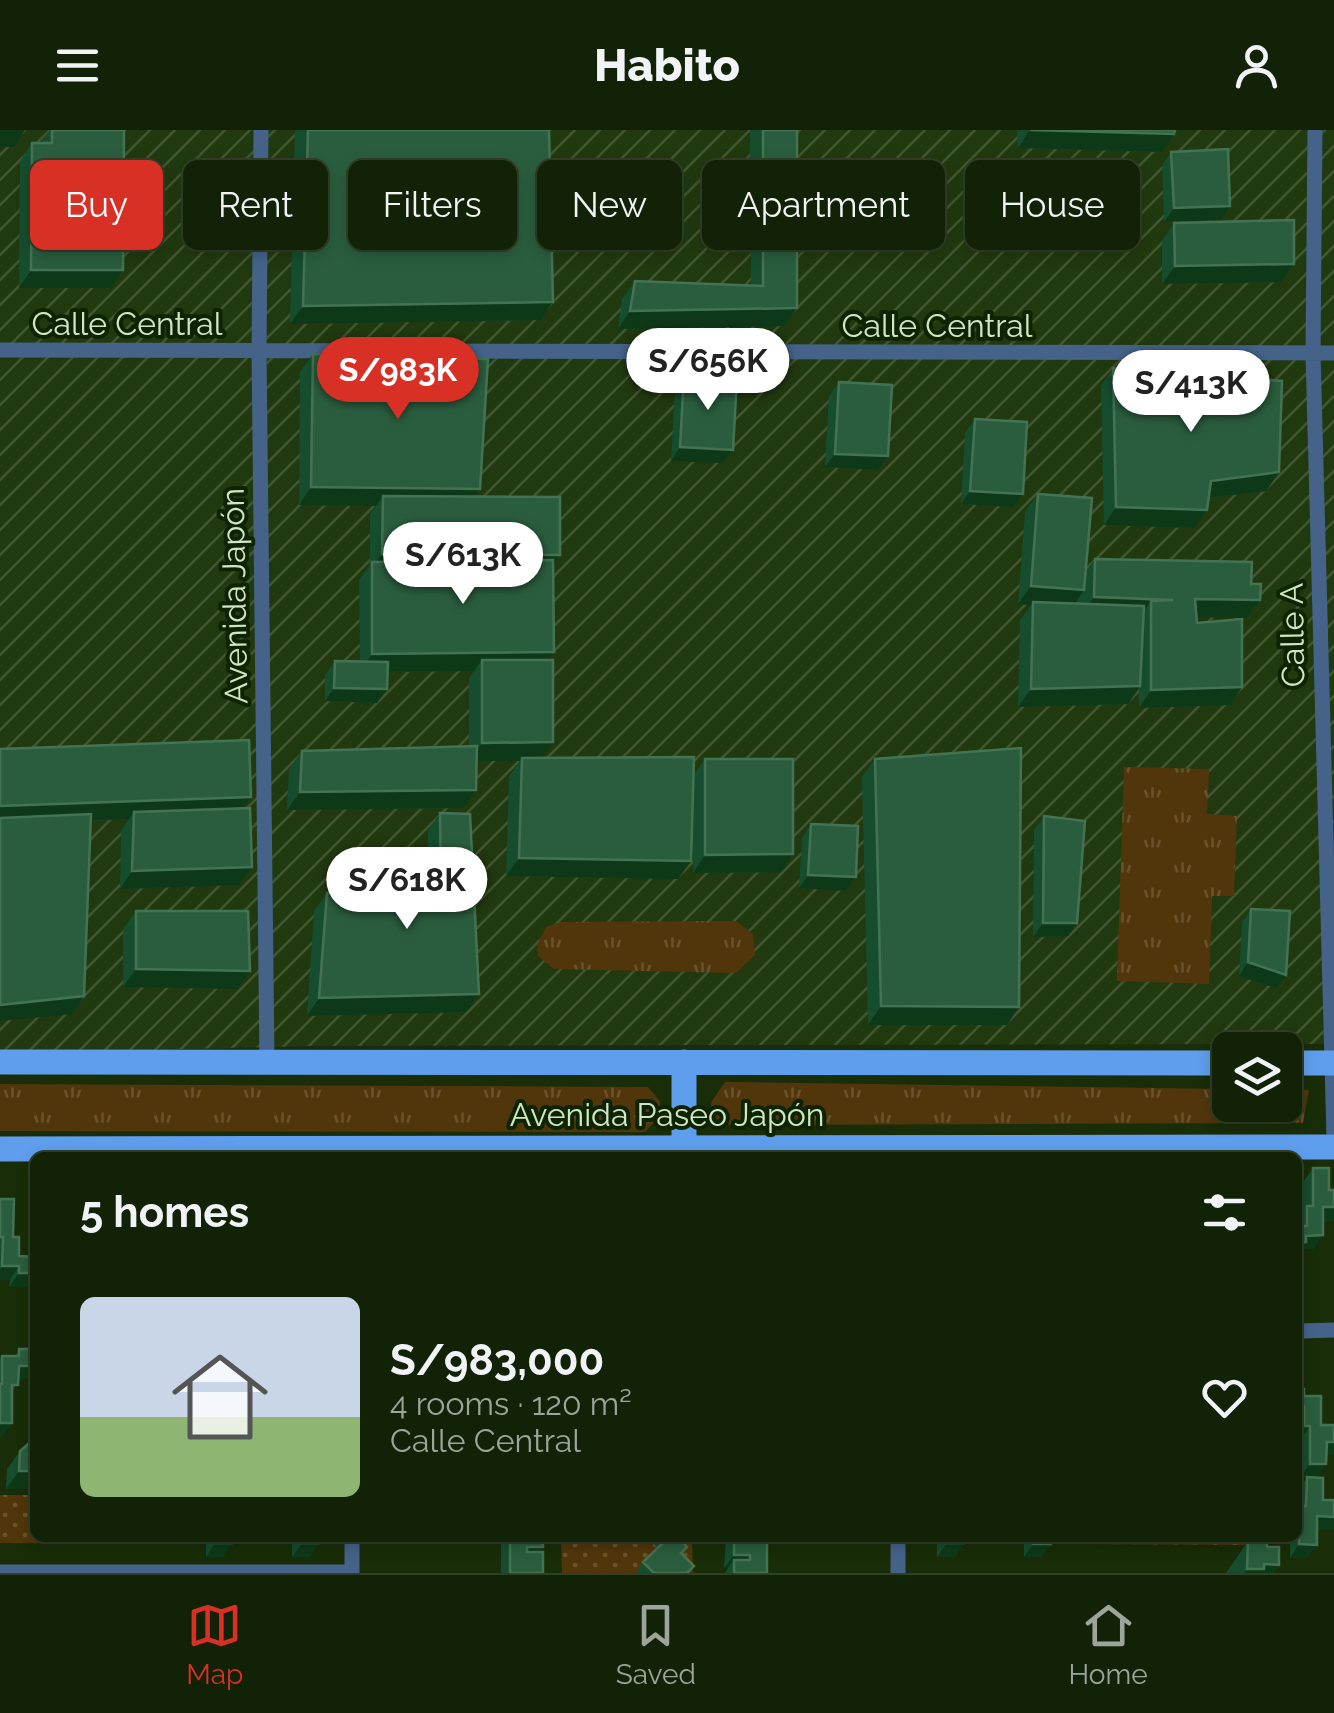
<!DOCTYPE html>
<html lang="en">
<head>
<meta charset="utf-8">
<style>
  body { margin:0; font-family:Raleway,sans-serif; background:#1b2a10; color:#f1f3f6; height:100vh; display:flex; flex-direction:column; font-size:38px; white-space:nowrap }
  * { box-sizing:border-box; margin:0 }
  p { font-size:32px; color:#9ca49b }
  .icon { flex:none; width:55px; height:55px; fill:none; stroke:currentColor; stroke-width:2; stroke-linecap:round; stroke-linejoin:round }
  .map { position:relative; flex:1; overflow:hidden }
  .panel { position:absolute; left:30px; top:1022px; width:1272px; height:390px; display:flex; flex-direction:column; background:#122206; border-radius:15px; box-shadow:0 5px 15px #0003,0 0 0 2px #313f28 }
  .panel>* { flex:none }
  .hud { position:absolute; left:30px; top:30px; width:1275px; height:90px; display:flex; gap:20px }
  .tools { position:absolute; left:1212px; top:902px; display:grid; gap:20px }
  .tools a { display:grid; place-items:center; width:90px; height:90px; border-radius:15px; background:#122206; box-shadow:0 5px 15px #0003,0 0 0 2px #313f28; font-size:50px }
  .price { position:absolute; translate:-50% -85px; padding:0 22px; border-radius:35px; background:#fff; color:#222; font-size:32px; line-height:65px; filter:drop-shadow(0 2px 5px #0008) }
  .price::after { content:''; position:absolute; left:50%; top:60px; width:30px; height:22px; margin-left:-15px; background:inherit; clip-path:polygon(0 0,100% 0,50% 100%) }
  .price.selected { background:#d93025; color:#fff }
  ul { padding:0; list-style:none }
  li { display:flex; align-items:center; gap:30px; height:250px; padding:0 50px }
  li span { display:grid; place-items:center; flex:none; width:280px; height:200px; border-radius:15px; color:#555 }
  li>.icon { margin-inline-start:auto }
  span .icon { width:120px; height:120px; fill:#fffc; stroke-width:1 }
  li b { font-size:42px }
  h2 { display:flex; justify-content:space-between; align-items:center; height:120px; padding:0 50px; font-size:42px }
  .tag { padding:0 35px; border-radius:15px; background:#122206; box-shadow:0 5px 15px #0003,0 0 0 2px #313f28; font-size:35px; line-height:90px }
  .tag.selected { background:#d93025; color:#fff }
  header { display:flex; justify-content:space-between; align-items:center; height:130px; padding:0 50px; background:#122206; font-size:45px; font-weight:800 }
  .tabs { display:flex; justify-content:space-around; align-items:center; height:140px; border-top:2px solid #313f28; background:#122206; font-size:28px; color:#9ca49b }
  .tabs a { display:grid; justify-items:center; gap:5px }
  .tabs .selected { color:#d93025 }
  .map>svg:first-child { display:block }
  .industrial { fill:url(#industrial-furrows) }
  .grass { fill:url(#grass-tufts) }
  .park { fill:url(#park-dots) }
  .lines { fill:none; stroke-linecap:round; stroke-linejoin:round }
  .minor { stroke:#456389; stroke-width:15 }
  .primary { stroke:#5f9eec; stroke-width:25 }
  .wall { fill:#164d2e }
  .shaded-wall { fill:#0e3918 }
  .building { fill:#2a5d3e; stroke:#447353; stroke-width:2.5 }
  .labels { text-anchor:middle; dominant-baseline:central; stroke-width:8; stroke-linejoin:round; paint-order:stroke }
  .street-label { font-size:32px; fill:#d0e7c3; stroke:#0e2301 }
</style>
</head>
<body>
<header><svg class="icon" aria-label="menu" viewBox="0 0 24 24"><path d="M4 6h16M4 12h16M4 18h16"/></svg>Habito<svg class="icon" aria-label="person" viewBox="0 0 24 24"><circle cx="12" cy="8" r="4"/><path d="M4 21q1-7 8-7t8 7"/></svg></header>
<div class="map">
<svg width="1334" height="1443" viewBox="0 0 1334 1443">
  <defs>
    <pattern id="industrial-furrows" width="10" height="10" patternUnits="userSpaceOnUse" patternTransform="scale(2.5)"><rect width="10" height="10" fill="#21390f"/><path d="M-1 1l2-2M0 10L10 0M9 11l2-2" fill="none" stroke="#405630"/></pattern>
    <pattern id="grass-tufts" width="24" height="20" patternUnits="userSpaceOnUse" patternTransform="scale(2.5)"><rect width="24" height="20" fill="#51360b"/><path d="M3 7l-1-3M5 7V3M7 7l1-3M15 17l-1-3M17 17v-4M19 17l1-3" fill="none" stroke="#69532d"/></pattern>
    <pattern id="park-dots" width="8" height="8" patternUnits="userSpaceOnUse" patternTransform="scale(2.5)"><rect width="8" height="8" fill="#51360b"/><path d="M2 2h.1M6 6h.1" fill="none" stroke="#69532d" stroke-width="1.8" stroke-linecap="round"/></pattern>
  </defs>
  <rect width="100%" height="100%" fill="#182d08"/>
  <!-- industrial -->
  <path class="industrial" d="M0 0H1334V914L309 916 0 924Z"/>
  <!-- grass -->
  <path class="grass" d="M1124 637 1209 639 1207 684 1237 686 1234 766H1212L1209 854 1117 851Z
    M736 791 753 804 755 825 736 843 554 839 538 826 537 815 546 797 561 792Z
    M725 952 1230 959V975H1285V959L1309 960 1303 993 730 995 709 985 712 971Z
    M0 954 648 957 660 971V986L645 1002 0 1001Z"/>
  <!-- park -->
  <path class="park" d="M0 1365H35V1408H168V1414L0 1413Z
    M561 1408H692L693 1443H562Z
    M1084 1408H1255V1415L1084 1414Z"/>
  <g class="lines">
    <!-- minor -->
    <path class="minor" d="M261 0 259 221 267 932
      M1315 0 1313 223 1334 1008
      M0 220 1334 223
      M1301 1201 1334 1200
      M898 1408V1443
      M0 1442H352V1408"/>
    <!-- primary -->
    <path class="primary" d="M0 932 1230 933
      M1285 933H1334
      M684 1017V932
      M0 1019 1334 1017"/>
  </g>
  <!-- wall -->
  <path class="wall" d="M50 0H124L123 140 111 158H19L20 31 32 13H41Z
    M295 0H549L540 190 290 194Z
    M750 0H797V178L784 196 618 199 622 169 635 151 751 156Z
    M1017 0H1175L1174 4 1162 22 1018 18Z
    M1171 22 1221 90 1164 92 1162 35Z
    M1174 93 1294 134 1281 152 1162 154V111Z
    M313 224 480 359 475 367 560 425 553 435 542 628 693 646 705 629 793 724 781 742 693 743 692 679 691 731 678 749 506 746 509 646 520 631H476V660L464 678 287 680 289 639 302 621 469 616V548L474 541 387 542 377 573 325 571V545L335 531 360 532 359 450 370 435V384L376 376 299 375 300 242Z
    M1113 238 1279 342 1266 361 1209 368 1194 398 1104 395 1101 256Z
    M684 245 733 320 723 333 671 331 675 259Z
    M839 252 888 326 878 340 825 337 829 266Z
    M975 289 1023 364 1013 377 961 374 965 303Z
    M1038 364 1086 441 1095 429 1251 454 1260 470 1247 488 1197 487V493L1242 557 1230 575 1139 578V559L1128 574 1018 577 1020 490 1031 475 1018 474 1025 382Z
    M0 619 251 667 243 679 252 737 239 755 120 759 121 700 129 689 91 691 84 866 72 884Z
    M875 629 1019 877 1007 895H868L862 647Z
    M440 683 466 882 307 886 314 781 327 763 428 760V701Z
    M1044 686 1077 793 1068 806 1033 807 1034 700Z
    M811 694 846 761 799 758 802 708Z
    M1251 779 1286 845 1276 858 1239 846 1242 792Z
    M136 781 237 859 123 857V799Z
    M1313 1038 1329 1060 1334 1091H1323L1314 1119H1302L1298 1125V1089L1303 1081V1052Z
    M0 1069 19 1126 35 1127V1157H9L10 1150H0Z
    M19 1219 18 1249 12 1264 2 1307H0V1229L2 1226H15Z
    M1298 1259 1304 1266 1321 1295H1334V1325H1327L1317 1348 1323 1370H1334V1400H1317V1415L1307 1428H1290V1408H1298V1360L1307 1348 1300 1347 1301 1309H1298Z
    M35 1308V1359H6L7 1339 20 1321Z
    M206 1408H233L223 1427H206Z
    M292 1408H319L310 1427H292Z
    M501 1408H543L539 1422 543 1443H501Z
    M648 1408H682L680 1410 682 1424 689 1443H638L637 1441 643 1432 658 1418Z
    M726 1408H767V1443H725L728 1438H724Z
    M937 1408H964L955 1427H937Z
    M1024 1408H1051L1041 1427H1024Z
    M1248 1411 1267 1417 1279 1435 1273 1443H1226Z"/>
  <!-- shaded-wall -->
  <path class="shaded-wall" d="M0 0H25L14 17H0Z
    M1030 0 1174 4 1162 22 1018 18Z
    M1230 76 1221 90 1164 92 1174 78Z
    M1294 134 1281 152 1162 154 1175 136Z
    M31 140H123L111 158H19Z
    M553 172 540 190 290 194 303 176Z
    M797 178 784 196 618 199 630 181Z
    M680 317 733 320 723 333 671 331Z
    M835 324 888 326 878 340 825 337Z
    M1279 342 1266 361 1198 369 1211 351Z
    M311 357 480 359 468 377 383 366 376 376 299 375Z
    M970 361 1023 364 1013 377 961 374Z
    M1116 377 1207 380 1194 398 1104 395Z
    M382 424 560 425 547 443 372 439Z
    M1031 456 1084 460 1072 478 1033 472 1031 475 1018 474Z
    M1094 467 1173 470 1151 471 1139 488 1081 486Z
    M1195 469 1260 470 1247 488 1182 487Z
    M554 522 541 541 482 530 474 541 360 542 372 524Z
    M1140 556 1128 574 1018 577 1031 559Z
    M1242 557 1230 575 1139 578 1151 560Z
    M334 558 387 559 377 573 325 571Z
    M553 612 541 630 522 628 520 631H469L482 613Z
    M476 660 464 678 287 680 300 662Z
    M251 667 238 685 134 682 129 689 0 694V676Z
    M793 724 781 742 693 743 705 725Z
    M519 728 691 731 678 749 506 746Z
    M252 737 239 755 120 759 132 741Z
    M808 745 856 747 846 761 799 758Z
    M1043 793H1077L1068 806 1033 807Z
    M1248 832 1286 845 1276 858 1239 846Z
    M136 839 250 841 237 859 123 857Z
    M479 864 466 882 307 886 319 868Z
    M84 866 72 884 0 891V875Z
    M881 876 1019 877 1007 895H868Z
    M1323 1077H1334V1091H1314Z
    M1323 1105 1314 1119H1302L1298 1125V1113L1306 1106Z
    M2 1136H19L10 1150H0V1139Z
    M19 1143H35V1157H9Z
    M19 1236H35V1249H9Z
    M0 1293H12L2 1307H0Z
    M1304 1296H1310L1301 1309H1298V1305Z
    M1327 1312H1334V1325H1317Z
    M1310 1334H1326L1317 1348 1300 1347Z
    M19 1341H35V1359H6Z
    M1317 1386 1334 1387V1400H1308Z
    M215 1413H232L223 1427H206Z
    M302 1413H319L310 1427H292Z
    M947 1413H964L955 1427H937Z
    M1033 1414H1051L1041 1427H1024Z
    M1299 1414 1317 1415 1307 1428H1290Z
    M527 1417H543L533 1431H517Z
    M734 1425H750L741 1438 734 1430 728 1438H724Z
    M1264 1434 1279 1435 1273 1443H1244L1247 1439Z"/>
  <!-- building -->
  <path class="building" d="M52 0H124L123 140H31L32 13H52Z
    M308 0H549L553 172 303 176Z
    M763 0H797V178L630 181 635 151 763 156Z
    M1030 0H1175L1174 4Z
    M1228 19 1230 76 1174 78 1171 22Z
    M1294 90V134L1175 136 1174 93Z
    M313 224 488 229 480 359 311 357Z
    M1113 238 1282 251 1279 342 1211 351 1207 380 1116 377Z
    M684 245 737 248 733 320 680 317Z
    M839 252 892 255 888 326 835 324Z
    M975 289 1027 292 1023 364 970 361Z
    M1038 364 1092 368 1084 460 1031 456Z
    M383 366 560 367V425L382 424Z
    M1095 429 1252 432 1251 454H1261L1260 470 1195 469 1197 493 1242 489V557L1151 560V471L1173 470 1094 467Z
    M553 430 554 522 372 524V432Z
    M1033 472 1144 476 1140 556 1031 559Z
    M482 530H553V612L482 613Z
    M335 531 388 532 387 559 334 558Z
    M249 610 251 667 0 676V619Z
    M477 616 476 660 300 662 302 621Z
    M1021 618 1019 877 881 876 875 629Z
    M694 627 691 731 519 728 522 628Z
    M705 629H793V724L705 725Z
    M250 678 252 737 132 741 134 682Z
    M440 683 470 684 479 864 319 868 327 763 441 759Z
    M91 684 84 866 0 875V688Z
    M1044 686 1085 691 1077 793H1043Z
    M811 694 858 696 856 747 808 745Z
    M1251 779 1290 781 1286 845 1248 832Z
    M136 781H248L250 841 136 839Z
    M1313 1038H1329V1060H1334V1077H1323V1105L1306 1106V1112L1298 1113V1096H1307V1076H1313Z
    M0 1069H14L13 1107H19V1126L35 1127V1143H19V1136H2L3 1107H0Z
    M19 1219H35V1236H19L18 1255H12V1293H0V1254H2V1226H19Z
    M1298 1259H1304V1266H1321V1295H1334V1312H1327L1326 1334H1310V1296H1304V1276H1298Z
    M35 1308V1341H19L20 1321Z
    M1307 1347 1323 1348V1370H1334V1387L1317 1386V1415L1299 1414 1300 1392H1298V1376H1306Z
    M215 1408H233L232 1413H215Z
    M302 1408H319V1413H302Z
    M510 1408H543V1417H527V1422H543V1443H510Z
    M663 1408H679L687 1417 681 1423 694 1436 687 1443H654L643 1432 666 1410Z
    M734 1408H767V1443H734V1430H750V1425H734Z
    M947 1408H964V1413H947Z
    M1034 1408H1051V1414H1033Z
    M1248 1411H1267V1417H1279V1435L1264 1434V1439H1247Z"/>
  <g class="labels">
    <!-- street labels -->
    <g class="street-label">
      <text x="127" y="193">Calle Central</text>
      <text x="937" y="195">Calle Central</text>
      <text transform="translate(234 466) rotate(-91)">Avenida Japón</text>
      <text transform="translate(1292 505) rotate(-91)">Calle A</text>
      <text x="667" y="984">Avenida Paseo Japón</text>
    </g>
  </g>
</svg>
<div class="tools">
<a><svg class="icon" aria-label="layers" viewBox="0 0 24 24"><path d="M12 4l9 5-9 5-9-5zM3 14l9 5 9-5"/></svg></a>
</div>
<b class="price" style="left:708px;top:283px">S/656K</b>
<b class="price selected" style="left:398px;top:292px">S/983K</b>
<b class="price" style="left:1191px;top:305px">S/413K</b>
<b class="price" style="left:463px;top:477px">S/613K</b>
<b class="price" style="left:407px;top:802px">S/618K</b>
<div class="hud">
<a class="tag selected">Buy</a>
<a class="tag">Rent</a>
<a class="tag">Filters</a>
<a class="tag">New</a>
<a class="tag">Apartment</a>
<a class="tag">House</a>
</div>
<section class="panel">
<h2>5 homes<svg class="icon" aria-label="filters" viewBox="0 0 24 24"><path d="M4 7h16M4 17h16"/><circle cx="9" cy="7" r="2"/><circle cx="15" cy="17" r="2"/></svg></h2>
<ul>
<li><span style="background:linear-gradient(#c9d6e8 60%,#8fb573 0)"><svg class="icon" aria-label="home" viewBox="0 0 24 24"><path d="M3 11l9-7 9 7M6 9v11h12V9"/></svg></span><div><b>S/983,000</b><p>4 rooms · 120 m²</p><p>Calle Central</p></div><svg class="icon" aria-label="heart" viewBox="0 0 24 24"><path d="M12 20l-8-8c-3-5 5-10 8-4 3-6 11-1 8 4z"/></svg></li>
</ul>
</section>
</div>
<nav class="tabs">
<a class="selected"><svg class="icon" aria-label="map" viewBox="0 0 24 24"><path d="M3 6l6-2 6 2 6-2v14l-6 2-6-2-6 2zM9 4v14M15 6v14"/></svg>Map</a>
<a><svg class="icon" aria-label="saved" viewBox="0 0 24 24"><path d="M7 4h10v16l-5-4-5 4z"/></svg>Saved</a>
<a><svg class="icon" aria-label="home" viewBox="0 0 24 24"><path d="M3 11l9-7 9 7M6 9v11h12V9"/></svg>Home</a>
</nav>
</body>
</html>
